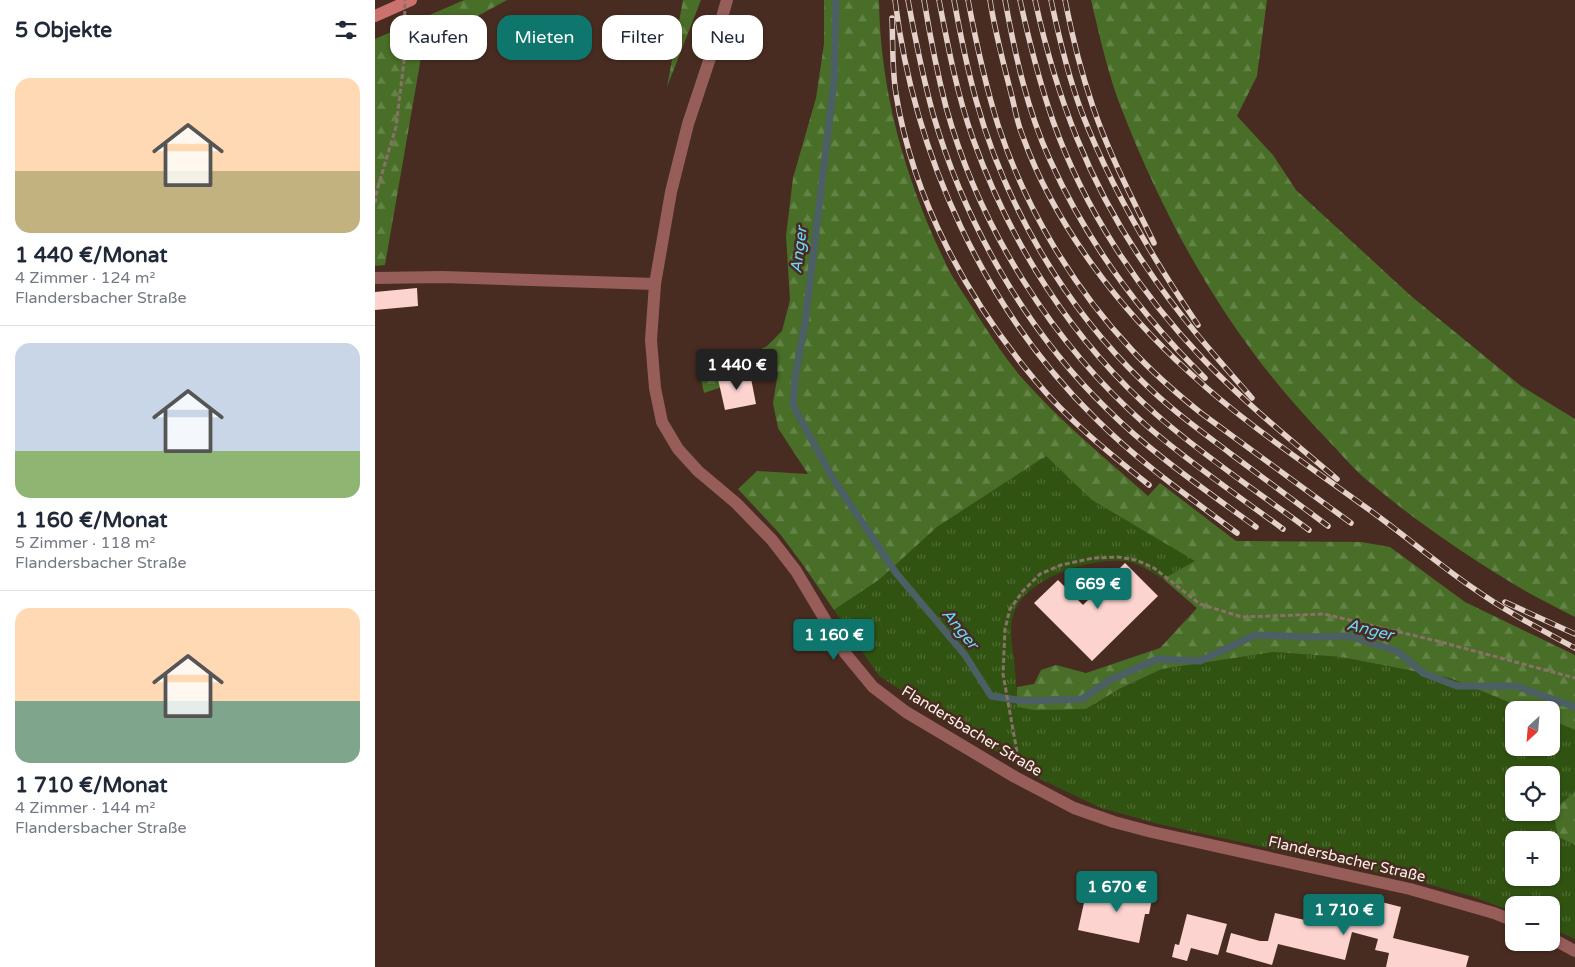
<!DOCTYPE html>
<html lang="de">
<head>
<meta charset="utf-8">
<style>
  body { margin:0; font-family:"Varela Round",sans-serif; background:#f2f2f3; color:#1f2937; height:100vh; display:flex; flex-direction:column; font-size:19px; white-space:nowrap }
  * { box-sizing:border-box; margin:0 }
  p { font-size:16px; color:#747a83 }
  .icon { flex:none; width:28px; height:28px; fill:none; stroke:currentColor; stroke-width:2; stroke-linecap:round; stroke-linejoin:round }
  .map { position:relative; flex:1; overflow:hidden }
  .panel { display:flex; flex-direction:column; background:#fff; width:375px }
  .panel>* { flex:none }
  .guide { position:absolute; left:15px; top:15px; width:475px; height:45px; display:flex; gap:10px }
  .needle { width:32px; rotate:206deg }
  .fabs { position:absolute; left:1130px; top:701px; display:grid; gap:10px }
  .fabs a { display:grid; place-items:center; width:55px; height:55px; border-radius:10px; background:#fff; box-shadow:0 1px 4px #0004; font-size:25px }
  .price { position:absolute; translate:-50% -42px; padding:0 11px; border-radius:5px; background:#0f766e; color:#fff; font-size:16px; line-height:32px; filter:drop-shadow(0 1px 2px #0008) }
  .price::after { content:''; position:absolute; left:50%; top:30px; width:15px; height:11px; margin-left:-8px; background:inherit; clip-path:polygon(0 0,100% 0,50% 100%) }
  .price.active { background:#222; color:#fff }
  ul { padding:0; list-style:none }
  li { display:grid; align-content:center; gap:10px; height:265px; padding:0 15px }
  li+li { border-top:1px solid #e0e1e3 }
  li span { display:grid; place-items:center; height:155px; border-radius:15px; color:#555 }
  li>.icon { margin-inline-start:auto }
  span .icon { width:90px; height:90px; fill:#fffc; stroke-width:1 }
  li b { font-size:21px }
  h2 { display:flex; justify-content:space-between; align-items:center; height:60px; padding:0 15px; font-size:21px }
  .tag { padding:0 18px; border-radius:15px; background:#fff; box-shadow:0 1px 4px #0004; font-size:18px; line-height:45px }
  .tag.active { background:#0f766e; color:#fff }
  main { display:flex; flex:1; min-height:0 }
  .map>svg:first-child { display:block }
  .grass { fill:url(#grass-tufts); fill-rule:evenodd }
  .forest { fill:url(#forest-firs) }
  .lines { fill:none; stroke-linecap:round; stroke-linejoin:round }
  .stream { stroke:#4c5f65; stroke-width:7 }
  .building { fill:#fcd3ce }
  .path { stroke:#897168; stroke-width:3; stroke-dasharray:5 2.5; stroke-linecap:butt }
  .service { stroke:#965d59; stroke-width:12 }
  .minor { stroke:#965d59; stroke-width:12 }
  .secondary { stroke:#cc726c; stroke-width:12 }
  .rail-casing { stroke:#e3d1ca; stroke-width:5.5 }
  .rail { stroke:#482c21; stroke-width:4; stroke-dasharray:11; stroke-linecap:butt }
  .path-bridge { stroke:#897168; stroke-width:3; stroke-dasharray:5 2.5; stroke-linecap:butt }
  .labels { text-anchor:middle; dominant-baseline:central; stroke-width:5; stroke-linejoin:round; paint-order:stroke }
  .street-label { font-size:15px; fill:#ffefe9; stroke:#482c21 }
  .water-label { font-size:16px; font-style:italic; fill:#6dd6fd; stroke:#482c21 }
</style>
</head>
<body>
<main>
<section class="panel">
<h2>5 Objekte<svg class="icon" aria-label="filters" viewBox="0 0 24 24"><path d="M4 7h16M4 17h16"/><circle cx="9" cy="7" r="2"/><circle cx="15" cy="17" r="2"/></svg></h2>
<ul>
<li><span style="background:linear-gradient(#ffd9b3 60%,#c2b280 0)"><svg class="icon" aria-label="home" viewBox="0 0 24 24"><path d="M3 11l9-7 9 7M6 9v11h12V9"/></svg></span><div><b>1 440 €/Monat</b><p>4 Zimmer · 124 m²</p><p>Flandersbacher Straße</p></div></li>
<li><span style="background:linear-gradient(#c9d6e8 70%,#8fb573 0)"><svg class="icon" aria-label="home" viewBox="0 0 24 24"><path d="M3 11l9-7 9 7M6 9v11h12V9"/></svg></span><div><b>1 160 €/Monat</b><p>5 Zimmer · 118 m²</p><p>Flandersbacher Straße</p></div></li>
<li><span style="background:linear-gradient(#ffd9b3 60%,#7fa58c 0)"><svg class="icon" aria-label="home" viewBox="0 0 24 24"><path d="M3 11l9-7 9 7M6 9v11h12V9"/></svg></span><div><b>1 710 €/Monat</b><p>4 Zimmer · 144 m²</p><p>Flandersbacher Straße</p></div></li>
</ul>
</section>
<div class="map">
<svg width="1200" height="967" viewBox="0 0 1200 967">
  <defs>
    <pattern id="grass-tufts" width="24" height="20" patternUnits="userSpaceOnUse" patternTransform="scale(1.25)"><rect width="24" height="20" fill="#315312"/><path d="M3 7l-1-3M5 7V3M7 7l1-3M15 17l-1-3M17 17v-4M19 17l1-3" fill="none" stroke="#506c34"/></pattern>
    <pattern id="forest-firs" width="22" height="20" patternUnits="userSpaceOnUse" patternTransform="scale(1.25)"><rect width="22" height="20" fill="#486e28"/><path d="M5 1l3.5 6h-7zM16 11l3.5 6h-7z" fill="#638347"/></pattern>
  </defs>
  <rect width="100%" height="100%" fill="#482c21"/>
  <!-- grass -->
  <path class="grass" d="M671 456 717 500 821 561 788 579C778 573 766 564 754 562 720 555 647 578 638 616 634 630 637 644 639 658 640 674 642 691 643 707L711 709 746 688 787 669 899 652 966 657 1075 678 1153 710H1139V748H1176V720L1200 730V791L1178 811 1183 837 1200 845V939L1176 928V905H1139V912L1096 896 1045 882 784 824 726 808 659 776 504 676 459 610 505 579 562 527ZM1139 775H1176V812H1139ZM1139 840H1176V878H1139Z"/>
  <!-- forest -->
  <path class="forest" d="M89 0H132L48 46 10 265 0 266V39Z
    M308 0H326L292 87Z
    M449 0H504C505 94 532 185 573 268 581 284 592 298 601 313 615 335 630 358 647 378 685 421 730 458 773 496L785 483 861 541 986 542 1015 547 1090 602 1200 655V730L1176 720V710H1153L1075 678 966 657 899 652 787 669 746 688 711 709 660 710 642 707V687L659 684 666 670 681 665 711 673 785 648 822 608 788 579 820 561 717 500 671 456 562 527 505 579 459 610 426 562 405 534 363 489 382 471 433 474 403 428 398 403 403 372 385 374 329 393 323 365 372 356 392 346 407 331 415 300 411 236 418 178 441 98 449 44Z
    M716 0H892L882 76 862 116 898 155 921 190 1036 296 1146 386 1200 419V617C1177 605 1154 594 1132 580 1083 550 1037 518 993 481 977 468 964 451 950 437 859 344 794 231 747 110 733 75 725 37 716 0Z
    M1200 791V845L1183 837 1178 811Z"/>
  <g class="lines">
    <!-- stream -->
    <path class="stream" d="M460 0 461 6 459 82 430 323 420 377 418 405 457 477 521 573 590 655 616 696 649 701 707 699 733 681 782 659 825 661 880 635 935 637 974 636 1022 651 1048 673 1082 686H1141L1200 707"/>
  </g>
  <!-- building -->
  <path class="building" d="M42 288 43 306 0 310V292Z
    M375 373 381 404 350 410 343 379Z
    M750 563 783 596 717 661 659 603 683 580 708 605Z
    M752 884 779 889 774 914H770L764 943 703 930 712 889 750 897Z
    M983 896 1026 907 1018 938 1094 956 1091 967H1011L1014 953 1000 950 1003 939 977 932 970 960 903 944 897 965 851 952 856 933 885 941H893L900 913 934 921 939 901 980 910Z
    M812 914 852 924 843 955 816 948 812 961 797 957 800 944 804 945Z"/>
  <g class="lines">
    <!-- path -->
    <path class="path" d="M0 203 2 190 21 127 29 61
      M641 759 642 752 628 674 630 629 635 609 648 591 665 574 686 565 718 558 743 557 761 560 779 568 825 604 867 617 949 614 1066 642 1200 678"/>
    <!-- service -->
    <path class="service" d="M0 278 68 277 280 284"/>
    <!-- minor -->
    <path class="minor" d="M352 0 337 52 313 124 296 192 280 284 276 340 280 388 287 422 303 449 323 471 361 503 397 540 421 571 470 653 498 687 531 712 640 777 699 808 739 822 777 832 1035 889 1119 913 1139 921
      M1176 938 1200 951"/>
    <!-- secondary -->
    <path class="secondary" d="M0 16 36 0"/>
    <defs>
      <path id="rail" d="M520 0C539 155 609 309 721 419 764 462 814 497 862 533
        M533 0C540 38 548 77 558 114 590 223 649 328 731 408 776 453 829 489 881 527
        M549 0C555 36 562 72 571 107 605 229 677 343 772 426 815 463 862 495 908 529
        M564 0C573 47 582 94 598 139 636 245 698 342 783 416 830 457 883 492 934 530
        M579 0C585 33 592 67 601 100 630 205 689 306 768 382 795 409 826 431 856 454 888 478 921 502 953 526
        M593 0C601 42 610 84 623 125 650 207 697 286 756 349 777 372 801 393 826 413L976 523
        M615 0C620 32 628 62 636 93 640 108 642 123 648 137 680 226 746 311 815 373 869 423 930 463 989 506 1026 532 1060 562 1098 588 1130 611 1165 629 1200 648
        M630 0C640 54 652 110 675 160 712 242 766 315 830 378
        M645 0C654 41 664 81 678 121 709 209 764 292 829 360 870 403 917 441 962 479
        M660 0C681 96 714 184 770 265 801 312 840 356 877 398
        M676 0C684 38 693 76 707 113 736 188 778 259 823 325
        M690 0C697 36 706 72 718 107 734 154 757 198 779 243
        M517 18C518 43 517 69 521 94 538 199 592 299 660 380 693 420 734 453 774 485
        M1130 602 1200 634"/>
    </defs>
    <!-- rail casing -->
    <use href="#rail" class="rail-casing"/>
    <!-- rail -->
    <use href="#rail" class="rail"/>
    <!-- path-bridge -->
    <path class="path-bridge" d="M29 61 30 0"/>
  </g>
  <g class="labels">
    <!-- street labels -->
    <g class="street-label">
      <text transform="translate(597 731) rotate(31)">Flandersbacher Straße</text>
      <text transform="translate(972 859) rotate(13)">Flandersbacher Straße</text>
    </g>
    <!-- water labels -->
    <g class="water-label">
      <text transform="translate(424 250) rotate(-83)">Anger</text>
      <text transform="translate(585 629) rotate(51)">Anger</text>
      <text transform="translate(995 630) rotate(14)">Anger</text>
    </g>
  </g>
</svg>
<div class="fabs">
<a><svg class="needle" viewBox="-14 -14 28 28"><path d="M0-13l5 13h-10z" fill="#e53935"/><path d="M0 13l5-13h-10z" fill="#747a83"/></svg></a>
<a><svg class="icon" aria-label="locate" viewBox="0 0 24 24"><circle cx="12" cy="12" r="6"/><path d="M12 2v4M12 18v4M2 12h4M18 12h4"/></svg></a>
<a>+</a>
<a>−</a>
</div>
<b class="price active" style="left:362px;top:391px">1 440 €</b>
<b class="price" style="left:723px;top:610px">669 €</b>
<b class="price" style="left:459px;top:661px">1 160 €</b>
<b class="price" style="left:742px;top:913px">1 670 €</b>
<b class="price" style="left:969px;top:936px">1 710 €</b>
<div class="guide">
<a class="tag">Kaufen</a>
<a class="tag active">Mieten</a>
<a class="tag">Filter</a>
<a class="tag">Neu</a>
</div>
</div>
</main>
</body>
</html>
